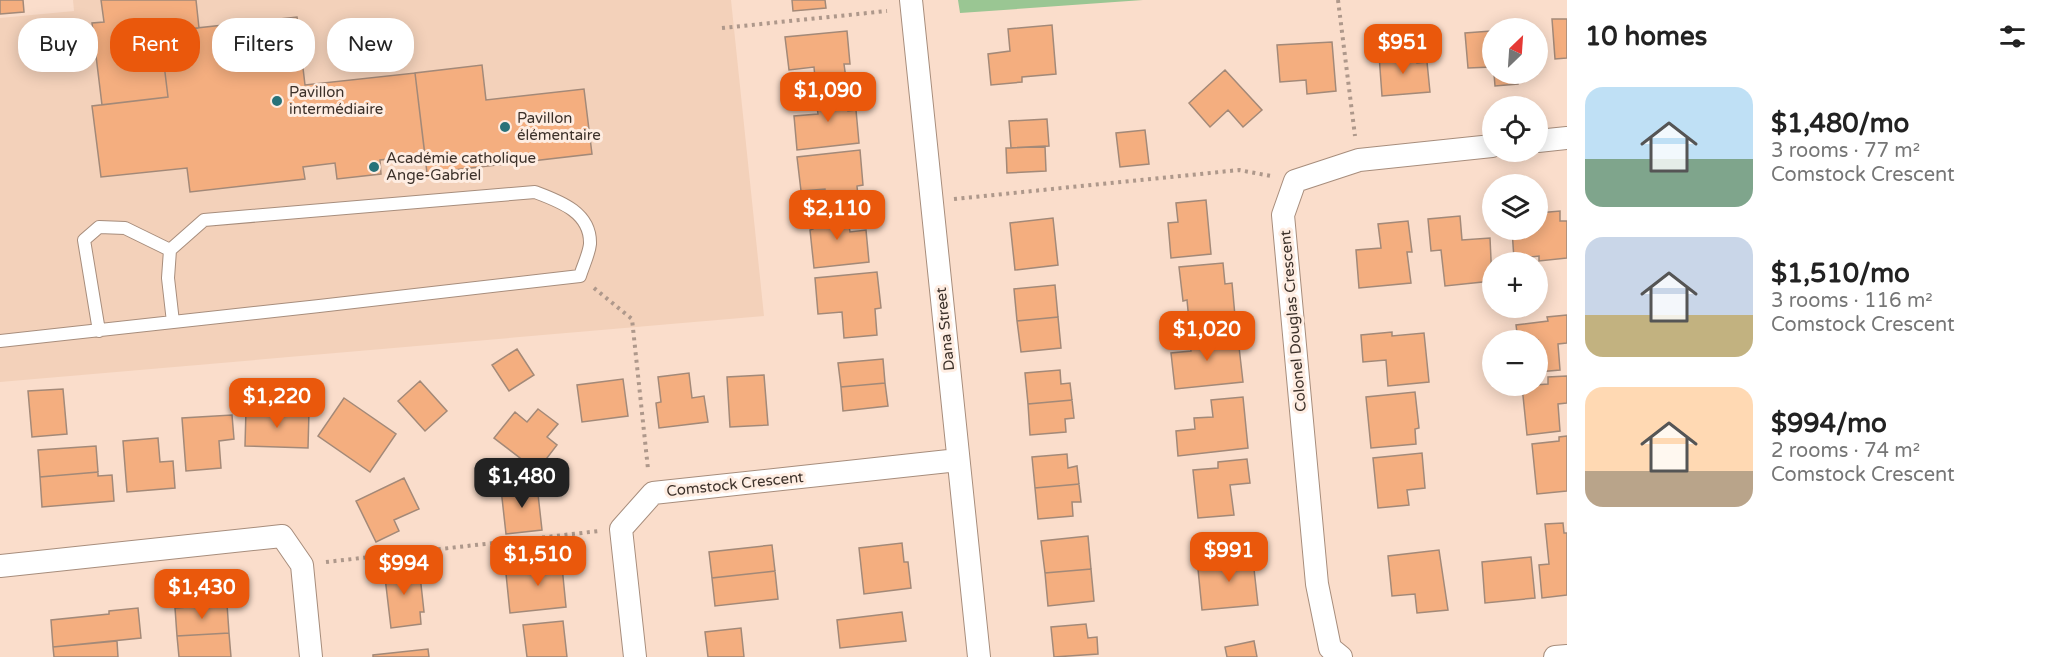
<!DOCTYPE html>
<html lang="en">
<head>
<meta charset="utf-8">
<style>
  body { margin:0; font-family:"Varela Round",sans-serif; background:#f2f2f2; color:#222; height:100vh; display:flex; flex-direction:column; font-size:22px; white-space:nowrap }
  * { box-sizing:border-box; margin:0 }
  p { font-size:20px; color:#767676 }
  .icon { flex:none; width:33px; height:33px; fill:none; stroke:currentColor; stroke-width:2; stroke-linecap:round; stroke-linejoin:round }
  .map { position:relative; flex:1; overflow:hidden }
  .drawer { display:flex; flex-direction:column; background:#fff; width:480px }
  .drawer>* { flex:none }
  .banner { position:absolute; left:18px; top:18px; width:570px; height:54px; display:flex; gap:12px }
  .needle { width:39px; rotate:25deg }
  .buttons { position:absolute; left:1482px; top:18px; display:grid; gap:12px }
  .buttons a { display:grid; place-items:center; width:66px; height:66px; border-radius:50%; background:#fff; box-shadow:0 3px 15px #0003; font-size:30px }
  .price { position:absolute; translate:-50% -51px; padding:0 14px; border-radius:12px; background:#ea580c; color:#fff; font-size:20px; line-height:39px; filter:drop-shadow(0 2px 3px #0008) }
  .price::after { content:''; position:absolute; left:50%; top:36px; width:18px; height:14px; margin-left:-9px; background:inherit; clip-path:polygon(0 0,100% 0,50% 100%) }
  .price.current { background:#222; color:#fff }
  ul { padding:0; list-style:none }
  li { display:flex; align-items:center; gap:18px; height:150px; padding:0 18px }
  li span { display:grid; place-items:center; flex:none; width:168px; height:120px; border-radius:18px; color:#555 }
  li>.icon { margin-inline-start:auto }
  span .icon { width:72px; height:72px; fill:#fffc; stroke-width:1 }
  li b { font-size:26px }
  h2 { display:flex; justify-content:space-between; align-items:center; height:72px; padding:0 18px; font-size:26px }
  .tag { padding:0 21px; border-radius:24px; background:#fff; box-shadow:0 3px 15px #0003; font-size:21px; line-height:54px }
  .tag.current { background:#ea580c; color:#fff }
  main { display:flex; flex:1; min-height:0 }
  .map>svg:first-child { display:block }
  .built { fill:#f3d1ba }
  .green { fill:#9ac693 }
  .building { fill:#f4ae7f; stroke:#a38978; stroke-width:1.5 }
  .lines { fill:none; stroke-linecap:round; stroke-linejoin:round }
  .service-casing { stroke:#a78d7c; stroke-width:14 }
  .minor-casing { stroke:#a78d7c; stroke-width:24 }
  .path { stroke:#ae988b; stroke-width:4; stroke-dasharray:3 4.5; stroke-linecap:butt }
  .service { stroke:#fff; stroke-width:12 }
  .minor { stroke:#fff; stroke-width:22 }
  .poi-dot { fill:#287279; stroke:#feede2; stroke-width:2 }
  .labels { text-anchor:middle; dominant-baseline:central; stroke-width:6; stroke-linejoin:round; paint-order:stroke }
  .poi-label { font-size:15px; fill:#3c312a; stroke:#feede2; text-anchor:start }
  .street-label { font-size:15px; fill:#3c312a; stroke:#feede2 }
</style>
</head>
<body>
<main>
<div class="map">
<svg width="1567" height="657" viewBox="0 0 1567 657">
  <rect width="100%" height="100%" fill="#faddcb"/>
  <!-- built -->
  <path class="built" d="M73 0H731L764 316 0 382V18L74 11Z"/>
  <!-- green -->
  <path class="green" d="M958 0H1143L960 13Z"/>
  <!-- building -->
  <path class="building" d="M0 0H23L24 12 0 14Z
    M101 0H196L199 28 160 32 168 97 102 105 92 23 104 22Z
    M792 0H825L826 8 793 11Z
    M297 17 305 85 415 73 425 155 380 160 381 174 337 179 335 163 303 167 305 179 190 192 187 168 101 177 92 106 168 97 160 32Z
    M1552 19H1567V58L1555 59Z
    M1052 25 1056 74 1022 77V82L991 85 988 54 1010 51 1008 29Z
    M847 31 850 64H844L847 86 816 89 814 67 789 70 785 37Z
    M1491 31 1492 67 1468 68 1465 33Z
    M1332 42 1336 91 1307 94 1306 80 1280 82 1277 45Z
    M1416 52 1417 63 1427 62 1430 92 1382 96 1379 55Z
    M482 65 486 100 584 89 592 154 427 173 415 73Z
    M1225 70 1262 110 1243 127 1228 110 1210 127 1189 103Z
    M1494 74H1517L1518 84 1495 86Z
    M846 90 848 111 856 110 859 143 797 150 794 116 818 114 815 93Z
    M1047 119 1049 146 1011 148 1009 121Z
    M1145 130 1149 164 1120 167 1116 133Z
    M1045 146 1046 171 1007 173 1006 148Z
    M860 150 863 185 857 186 859 207 827 210 825 189 801 191 797 157Z
    M1206 200 1211 254 1171 258 1168 223 1178 222 1176 203Z
    M847 211 850 232 866 230 869 262 814 268 810 230 813 229 812 215Z
    M1560 211V221H1567V258L1539 261V256L1514 259 1512 230H1538V213Z
    M1460 216 1462 240 1490 238 1492 281 1445 286 1441 250 1431 251 1428 219Z
    M1053 218 1058 265 1015 270 1010 223Z
    M1408 221 1412 252H1407L1411 283 1359 288 1356 250 1381 248 1378 224Z
    M1223 263 1225 284 1232 283 1235 316 1189 321 1187 300 1183 301 1179 267Z
    M877 272 881 308 875 309 877 335 844 338 842 312 818 314 815 278Z
    M1055 285 1058 317 1017 321 1014 289Z
    M1567 315V343L1558 344 1560 370 1538 372V340H1518L1516 325 1548 321 1547 317Z
    M1058 317 1061 348 1021 352 1017 321Z
    M1220 329 1222 348 1239 347 1243 382 1175 389 1171 353 1191 351 1189 331Z
    M1392 332V336L1424 333 1429 382 1388 386 1386 360 1363 362 1361 335Z
    M517 349 534 375 509 391 492 365Z
    M883 359 885 383 841 387 838 363Z
    M1060 370 1061 384 1070 383 1072 400 1028 404 1025 373Z
    M689 373 692 398 704 396 708 422 659 428 656 403 661 402 658 377Z
    M764 375 768 425 730 427 727 377Z
    M1567 376V403L1558 404 1560 431 1527 435 1522 386 1548 384V377Z
    M623 379 628 416 582 422 577 385Z
    M420 381 447 411 425 431 398 401Z
    M885 383 888 406 843 411 841 387Z
    M63 389 67 434 32 437 28 391Z
    M1415 392 1419 428 1415 429 1416 444 1371 448 1366 397Z
    M1243 397 1248 448 1178 456 1176 431 1195 429 1194 418 1213 417 1211 400Z
    M344 398 396 434 370 472 318 436Z
    M1072 400 1074 418 1065 419 1066 432 1030 435 1028 404Z
    M246 409 309 411 308 448 245 446Z
    M538 409 558 424 547 437 557 445 537 471 494 438 515 412 527 422Z
    M232 415 234 439 219 441 221 468 186 471 182 418Z
    M1567 436V491L1537 494 1532 444 1559 441V437Z
    M158 438 160 462 173 461 175 488 127 492 123 441Z
    M96 446 98 472 40 477 38 450Z
    M1422 453 1425 488 1407 490 1409 505 1378 508 1373 458Z
    M1067 454 1068 468 1077 466 1079 484 1035 488 1032 457Z
    M1247 459 1250 483 1230 485 1234 515 1198 518 1193 470 1218 468V462Z
    M98 472V476L112 475 114 501 42 507 40 477Z
    M404 478 419 509 394 520 399 531 376 542 356 501Z
    M1079 484 1081 502H1072L1073 516 1038 519 1035 488Z
    M537 485 542 530 506 534 501 489Z
    M1563 523 1564 533H1567V595L1542 598 1539 565 1549 564 1545 524Z
    M1088 536 1091 569 1045 573 1041 541Z
    M902 543 904 562H908L911 588 864 594 859 548Z
    M772 545 775 571 712 578 709 552Z
    M1439 550 1448 610 1417 613 1415 594 1392 596 1388 556Z
    M1252 551 1258 605 1202 610 1198 569 1223 567 1222 554Z
    M561 556 566 607 510 613 506 574 534 571 532 558Z
    M1531 557 1535 598 1485 603 1482 562Z
    M419 566 424 612H420L421 624 391 628 384 569Z
    M1091 569 1094 601 1048 606 1045 573Z
    M775 571 778 599 715 606 712 578Z
    M227 604 229 633 177 636 175 608Z
    M138 608 141 638 53 647 51 620 109 614V611Z
    M902 612 906 641 840 648 837 620Z
    M563 621 567 657H527L523 625Z
    M1086 624 1088 638 1097 637 1098 654 1054 657 1051 627Z
    M741 628 744 657H708L705 632Z
    M229 633 231 657H179L177 636Z
    M117 641 118 657H54L53 647Z
    M1254 641 1257 657H1227L1225 647Z
    M428 649 429 657H373V655Z"/>
  <g class="lines">
    <defs>
      <path id="service" d="M99 331 84 240 99 227 125 228 170 250
        M0 341C193 321 387 298 580 276 583 266 589 254 590 244 591 212 559 201 535 192L204 220 170 250 168 278 173 322"/>
      <path id="minor" d="M911 0 979 657
        M1538 141 1567 138
        M0 566 282 536 302 565 311 657
        M635 657 621 529 653 493 958 460
        M1341 657 1330 648 1317 584 1283 215 1295 181 1359 160 1492 146
        M1555 657 1567 656"/>
    </defs>
    <!-- service casing -->
    <use href="#service" class="service-casing"/>
    <!-- minor casing -->
    <use href="#minor" class="minor-casing"/>
    <!-- path -->
    <path class="path" d="M1338 0 1355 136
      M722 28 887 11
      M954 199 1239 170 1271 176
      M594 288 632 319 648 469
      M326 562 599 531"/>
    <!-- service -->
    <use href="#service" class="service"/>
    <!-- minor -->
    <use href="#minor" class="minor"/>
  </g>
  <!-- markers -->
  <g class="poi-dot">
    <circle cx="277" cy="101" r="6"/>
    <circle cx="505" cy="127" r="6"/>
    <circle cx="374" cy="167" r="6"/>
  </g>
  <g class="labels">
    <!-- poi labels -->
    <g class="poi-label">
      <text x="289" y="92">Pavillon<tspan x="289" dy="17">intermédiaire</tspan></text>
      <text x="517" y="118">Pavillon<tspan x="517" dy="17">élémentaire</tspan></text>
      <text x="386" y="158">Académie catholique<tspan x="386" dy="17">Ange-Gabriel</tspan></text>
    </g>
    <!-- street labels -->
    <g class="street-label">
      <text transform="translate(1293 321) rotate(-95)">Colonel Douglas Crescent</text>
      <text transform="translate(945 329) rotate(-96)">Dana Street</text>
      <text transform="translate(735 484) rotate(-6)">Comstock Crescent</text>
    </g>
  </g>
</svg>
<div class="buttons">
<a><svg class="needle" viewBox="-14 -14 28 28"><path d="M0-13l5 13h-10z" fill="#e53935"/><path d="M0 13l5-13h-10z" fill="#767676"/></svg></a>
<a><svg class="icon" aria-label="locate" viewBox="0 0 24 24"><circle cx="12" cy="12" r="6"/><path d="M12 2v4M12 18v4M2 12h4M18 12h4"/></svg></a>
<a><svg class="icon" aria-label="layers" viewBox="0 0 24 24"><path d="M12 4l9 5-9 5-9-5zM3 14l9 5 9-5"/></svg></a>
<a>+</a>
<a>−</a>
</div>
<b class="price" style="left:1403px;top:75px">$951</b>
<b class="price" style="left:828px;top:123px">$1,090</b>
<b class="price" style="left:837px;top:241px">$2,110</b>
<b class="price" style="left:1207px;top:362px">$1,020</b>
<b class="price" style="left:277px;top:429px">$1,220</b>
<b class="price current" style="left:522px;top:509px">$1,480</b>
<b class="price" style="left:1229px;top:583px">$991</b>
<b class="price" style="left:538px;top:587px">$1,510</b>
<b class="price" style="left:404px;top:596px">$994</b>
<b class="price" style="left:202px;top:620px">$1,430</b>
<div class="banner">
<a class="tag">Buy</a>
<a class="tag current">Rent</a>
<a class="tag">Filters</a>
<a class="tag">New</a>
</div>
</div>
<section class="drawer">
<h2>10 homes<svg class="icon" aria-label="filters" viewBox="0 0 24 24"><path d="M4 7h16M4 17h16"/><circle cx="9" cy="7" r="2"/><circle cx="15" cy="17" r="2"/></svg></h2>
<ul>
<li><span style="background:linear-gradient(#bfe0f5 60%,#7fa58c 0)"><svg class="icon" aria-label="home" viewBox="0 0 24 24"><path d="M3 11l9-7 9 7M6 9v11h12V9"/></svg></span><div><b>$1,480/mo</b><p>3 rooms · 77 m²</p><p>Comstock Crescent</p></div></li>
<li><span style="background:linear-gradient(#c9d6e8 65%,#c2b280 0)"><svg class="icon" aria-label="home" viewBox="0 0 24 24"><path d="M3 11l9-7 9 7M6 9v11h12V9"/></svg></span><div><b>$1,510/mo</b><p>3 rooms · 116 m²</p><p>Comstock Crescent</p></div></li>
<li><span style="background:linear-gradient(#ffd9b3 70%,#b9a48a 0)"><svg class="icon" aria-label="home" viewBox="0 0 24 24"><path d="M3 11l9-7 9 7M6 9v11h12V9"/></svg></span><div><b>$994/mo</b><p>2 rooms · 74 m²</p><p>Comstock Crescent</p></div></li>
</ul>
</section>
</main>
</body>
</html>
